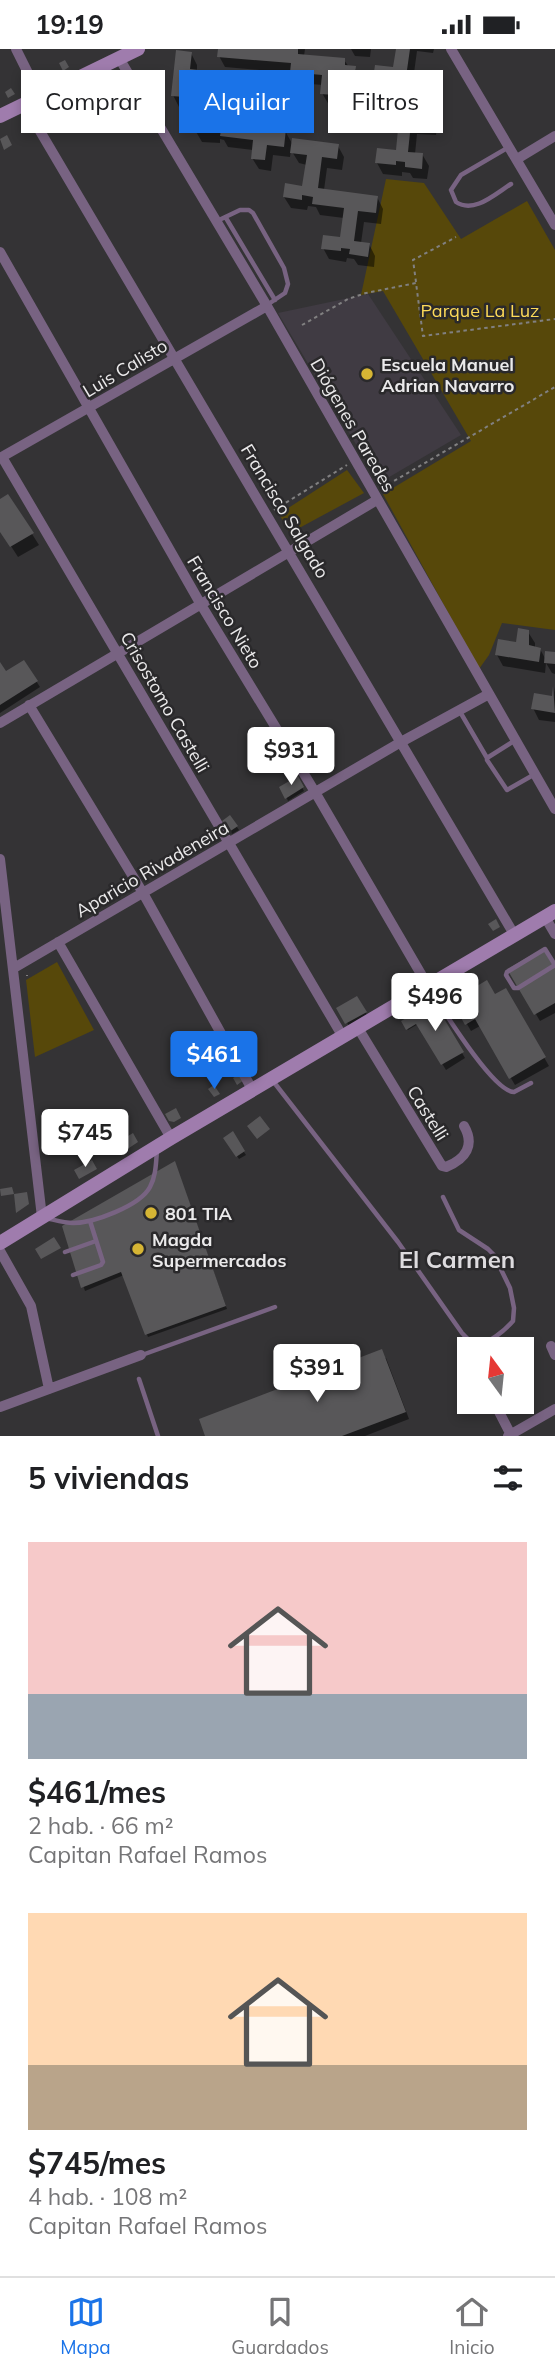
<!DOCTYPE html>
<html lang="es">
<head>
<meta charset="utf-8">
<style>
  body { margin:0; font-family:Mulish,sans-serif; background:#f2f2f2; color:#202124; height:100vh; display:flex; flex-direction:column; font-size:26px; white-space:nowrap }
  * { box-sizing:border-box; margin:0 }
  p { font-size:23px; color:#757577 }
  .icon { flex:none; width:38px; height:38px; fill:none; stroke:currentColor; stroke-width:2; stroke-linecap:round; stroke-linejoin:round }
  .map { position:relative; height:1387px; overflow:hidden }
  .drawer { display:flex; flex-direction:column; background:#fff; flex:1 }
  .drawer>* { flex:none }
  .guide { position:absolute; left:21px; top:21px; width:514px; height:63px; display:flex; gap:14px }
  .needle { width:46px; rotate:345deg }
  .fabs { position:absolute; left:457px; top:1288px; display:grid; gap:14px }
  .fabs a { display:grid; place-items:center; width:77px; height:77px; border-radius:0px; background:#fff; box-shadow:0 4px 10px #0003; font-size:35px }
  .price { position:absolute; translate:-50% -60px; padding:0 16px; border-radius:7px; background:#fff; color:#222; font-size:23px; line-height:46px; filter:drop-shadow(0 2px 4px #0008) }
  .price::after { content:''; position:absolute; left:50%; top:42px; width:21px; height:16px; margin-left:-10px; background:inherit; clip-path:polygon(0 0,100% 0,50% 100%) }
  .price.current { background:#1a73e8; color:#fff }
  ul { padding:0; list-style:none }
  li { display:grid; align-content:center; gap:14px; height:371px; padding:0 28px }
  li span { display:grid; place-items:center; height:217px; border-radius:0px; color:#555 }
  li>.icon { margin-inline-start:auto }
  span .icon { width:126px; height:126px; fill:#fffc; stroke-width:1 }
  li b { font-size:30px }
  h2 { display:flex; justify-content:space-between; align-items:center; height:84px; padding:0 28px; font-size:30px }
  .chip { padding:0 24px; border-radius:0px; background:#fff; box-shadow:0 4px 10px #0003; font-size:24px; line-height:63px }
  .chip.current { background:#1a73e8; color:#fff }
  .status { display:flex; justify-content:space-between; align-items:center; height:49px; padding:0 35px; background:#fff; direction:ltr }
  .status svg { height:19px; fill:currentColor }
  .dock { display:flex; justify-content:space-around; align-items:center; height:98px; border-top:2px solid #e0e0e0; background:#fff; font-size:19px; color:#757577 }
  .dock a { display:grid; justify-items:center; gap:4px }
  .dock .current { color:#1a73e8 }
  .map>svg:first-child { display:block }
  .built { fill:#403b43 }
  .green { fill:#57480a }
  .shadow { fill:#0007 }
  .building { fill:#585759 }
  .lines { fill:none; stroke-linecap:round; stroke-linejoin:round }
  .path { stroke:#818081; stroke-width:2; stroke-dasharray:3.5 3.5; stroke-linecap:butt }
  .lane { stroke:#786382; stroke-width:4.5 }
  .street { stroke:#786382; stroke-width:10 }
  .secondary { stroke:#9f7cad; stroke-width:14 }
  .poi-dot { fill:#d6b534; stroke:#2a292b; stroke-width:2.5 }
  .labels { text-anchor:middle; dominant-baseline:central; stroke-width:5; stroke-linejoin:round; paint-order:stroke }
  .park-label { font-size:18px; fill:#fdda58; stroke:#2a292b }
  .poi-label { font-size:18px; font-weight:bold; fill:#ebeaeb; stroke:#2a292b; text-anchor:start }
  .street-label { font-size:18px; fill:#ebeaeb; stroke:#2a292b }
  .district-label { font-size:24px; font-weight:bold; fill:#dddbde; stroke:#2a292b }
</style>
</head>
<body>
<div class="status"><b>19:19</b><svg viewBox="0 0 49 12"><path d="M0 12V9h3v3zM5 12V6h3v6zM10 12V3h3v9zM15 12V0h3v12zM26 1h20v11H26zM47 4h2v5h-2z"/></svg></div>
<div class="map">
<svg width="555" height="1387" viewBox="0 0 555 1387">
  <rect width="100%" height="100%" fill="#343335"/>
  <!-- built -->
  <path class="built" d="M368 245 461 386 379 434 278 264Z"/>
  <!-- green -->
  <path class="green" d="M386 130 424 134 461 190 527 152 555 201V581L502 574 489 606 479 620 383 445 471 392 383 242 361 246Z
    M347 421 364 444 290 484 279 465Z
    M57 913 94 981 35 1008 26 931Z"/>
  <!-- shadow -->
  <path class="shadow" d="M219 0H305L304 7 344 11 349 18 355 19 361 30 360 43 342 42 341 57 329 56 322 44 323 36 298 34 292 24 225 18 219 7Z
    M351 0H371L370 8 355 7Z
    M397 0H434L433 4 417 2 414 24H419L426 35 424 49 410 47 407 40H400L399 43 381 41 375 29 395 20Z
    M191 4 197 16V23L223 25 227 33 250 35 256 46 255 58 237 56 235 77 285 82 293 96 338 97 344 108 342 121 327 119 324 141 377 148 383 160 381 175 364 173 361 194 369 195 375 207 374 218 358 216 354 210 347 209 346 213 329 210 323 199 341 190 344 169 320 166 316 158 308 157 307 161 291 159 284 148 304 138 307 116 299 114 291 101 290 108 273 106 271 122 259 120 252 109 253 101 228 98 224 91 220 90V94L202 93 195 81 215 69 217 49 192 46 190 59 179 58 173 46Z
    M55 55 60 64 47 71 44 62Z
    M407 56 410 61 431 63 437 74 436 86 417 85 415 105H422L429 117 427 130 413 129 410 124 402 123V127L383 125 377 114 398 103 400 80H393L386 68Z
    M0 452 32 485 39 496 18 508 0 480Z
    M528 583 535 594V599L540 600 546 611 555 605V625L552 624 546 614 545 624 503 617 497 606 518 595Z
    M24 613 40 638 0 664V617L5 625Z
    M555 638V673L539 671 533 659 553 649Z
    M297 729 304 742 288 752 282 738Z
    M230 768 239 781 232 785 224 772Z
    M555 920V964L540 972 510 921Z
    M505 941 549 1017 515 1036 480 977 471 982 454 953 494 947Z
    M356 949 368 967 349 977 339 960Z
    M433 955 465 1009 446 1021 418 975 408 981 403 973Z
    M232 1085 246 1106 239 1110 225 1089Z
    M176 1117 227 1260 148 1288 124 1226 85 1242 64 1178Z
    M386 1309 409 1370 365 1387H207L202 1371Z"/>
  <!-- building -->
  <path class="building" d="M218 0H298V5L345 9V16L356 17 354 33 336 31 335 46 320 45 322 26 290 23 291 14 217 8Z
    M396 0H410L407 21 420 23 419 38 402 36 403 30 394 29V32L373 30 375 16 393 18Z
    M176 1 192 3 190 20 224 24 223 30 251 33 249 48 232 46 229 74 286 80 284 98 267 96 265 111 251 110 253 91 220 87 221 81 215 80 214 84 194 82 195 65 214 67 217 39 186 36 185 48 171 47Z
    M65 11 69 18 63 22 59 14Z
    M101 30 104 37 92 42 89 36Z
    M11 39 15 45 8 49 5 43Z
    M74 46 77 53 68 57 65 50Z
    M386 52 409 55 408 59 432 61 431 76 411 74 408 103 423 104 422 120 405 118V113L396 112V116L375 114 377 99 396 101 399 70 385 69Z
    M56 53 60 60 44 69 42 61Z
    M7 86 12 96 4 101 0 90Z
    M292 89 339 95 337 110 322 108 318 139 378 147 376 164 358 162 354 192 370 194 368 208 349 205 350 200 341 199V202L321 200 323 186 340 188 344 159 312 155 313 148 302 146V151L283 148 285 134 302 137 307 106 290 104Z
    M8 445 34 484 10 498 0 483V450Z
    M518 579 529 581V596L541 599 539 613 495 606 498 590 516 593Z
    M545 602 555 603V615L544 614Z
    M24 611 38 632 0 656V613L6 622Z
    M553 637 555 664 531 660 534 644 552 647Z
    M298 727 304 738 285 750 279 738Z
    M230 766 238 777 229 783 222 772Z
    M496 870 500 878 493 882 488 875Z
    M544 899 555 917V954L534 966 507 920Z
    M487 931 495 945 506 939 546 1008 509 1030 475 970 465 976 452 952Z
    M357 947 367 963 345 975 336 959Z
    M434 953 464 1003 441 1016 416 975 406 981 401 972Z
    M241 1024 244 1031 237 1036 233 1029Z
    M214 1036 220 1045 214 1048 208 1040Z
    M176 1059 181 1069 174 1073 169 1072 165 1065Z
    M260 1067 270 1080 257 1090 247 1077Z
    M233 1082 245 1102 236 1108 223 1089Z
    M133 1084 138 1093 129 1099 123 1090Z
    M92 1111 97 1120 79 1130 74 1121Z
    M175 1112 226 1257 145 1286 121 1223 81 1239 62 1177Z
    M12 1138 14 1145 1 1147 0 1140Z
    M27 1143 29 1155 16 1164 14 1145Z
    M54 1188 61 1199 41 1210 35 1200Z
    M382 1300 406 1363 342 1387H205L199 1370Z"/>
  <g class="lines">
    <!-- path -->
    <path class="path" d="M265 37 290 46 300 53 302 69C293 75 255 75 243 74L240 59 259 55 261 48 258 39Z
      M416 233 413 211 456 188
      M302 276 348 250 366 244 416 234 423 287 555 270
      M382 439 555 338
      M274 461 347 416
      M27 926V927"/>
    <!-- lane -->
    <path class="lane" d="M509 98 461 126 451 141 456 153C474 165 495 145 511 135
      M226 169 275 251
      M217 172 240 161H249L253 164 284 219 288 235 285 244 267 256
      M459 661 487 709
      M514 692 487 709V711L507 741 535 725
      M545 900 555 916 518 939H514L506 926 507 923Z
      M429 939C442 959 493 1043 514 1043L531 1034
      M273 1032 398 1193 462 1284C466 1288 470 1294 477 1295 488 1296 506 1280 513 1272L514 1259 510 1239 494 1206 488 1200 459 1181 443 1148
      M46 1169C55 1171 64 1174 73 1174 93 1174 140 1157 150 1138 156 1127 156 1114 157 1101
      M65 1203 96 1192
      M73 1226 101 1216 103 1213 90 1172
      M142 1306 275 1258
      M139 1330 158 1387"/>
    <!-- street -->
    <path class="street" d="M16 0 40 48
      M451 0 555 176
      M119 9 267 257 555 760
      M24 55 515 887
      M517 110 555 87
      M0 203 200 554 315 743 428 937
      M2 408 343 988
      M0 409 267 257
      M29 656 143 844 253 1042
      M0 674 377 451
      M0 810 42 1168
      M545 868 555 885
      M58 893 171 1089
      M14 919 401 693 489 645
      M358 979 442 1117 446 1118C466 1110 475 1096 464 1077
      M0 1202 31 1257 49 1340
      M551 1297 555 1306
      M494 1353 511 1386
      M0 1358 141 1306
      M508 1387 555 1360"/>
    <!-- secondary -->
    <path class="secondary" d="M0 67 138 0
      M0 1194 171 1089 555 862"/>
  </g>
  <!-- markers -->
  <g class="poi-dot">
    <circle cx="367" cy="325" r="7"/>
    <circle cx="151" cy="1164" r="7"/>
    <circle cx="138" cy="1200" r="7"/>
  </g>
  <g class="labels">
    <!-- park labels -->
    <g class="park-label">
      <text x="480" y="261">Parque La Luz</text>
    </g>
    <!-- poi labels -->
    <g class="poi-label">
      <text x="381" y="315">Escuela Manuel<tspan x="381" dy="21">Adrian Navarro</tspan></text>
      <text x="165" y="1164">801 TIA</text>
      <text x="152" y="1190">Magda<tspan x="152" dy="21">Supermercados</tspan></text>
    </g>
    <!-- street labels -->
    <g class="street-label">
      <text transform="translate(125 319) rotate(-31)">Luis Calisto</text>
      <text transform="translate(353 376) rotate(60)">Diógenes Paredes</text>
      <text transform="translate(285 462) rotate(59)">Francisco Salgado</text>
      <text transform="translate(225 563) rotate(59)">Francisco Nieto</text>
      <text transform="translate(165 653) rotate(60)">Crisostomo Castelli</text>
      <text transform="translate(152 820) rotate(-30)">Aparicio Rivadeneira</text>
      <text transform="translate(428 1064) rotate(58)">Castelli</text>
    </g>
    <!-- district labels -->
    <g class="district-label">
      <text x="457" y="1210">El Carmen</text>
    </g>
  </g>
</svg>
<div class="fabs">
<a><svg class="needle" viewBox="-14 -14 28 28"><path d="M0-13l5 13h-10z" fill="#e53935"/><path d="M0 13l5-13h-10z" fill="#757577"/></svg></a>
</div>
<b class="price" style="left:291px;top:738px">$931</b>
<b class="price" style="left:435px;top:984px">$496</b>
<b class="price current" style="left:214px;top:1042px">$461</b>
<b class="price" style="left:85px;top:1120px">$745</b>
<b class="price" style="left:317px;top:1355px">$391</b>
<div class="guide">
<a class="chip">Comprar</a>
<a class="chip current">Alquilar</a>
<a class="chip">Filtros</a>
</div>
</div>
<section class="drawer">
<h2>5 viviendas<svg class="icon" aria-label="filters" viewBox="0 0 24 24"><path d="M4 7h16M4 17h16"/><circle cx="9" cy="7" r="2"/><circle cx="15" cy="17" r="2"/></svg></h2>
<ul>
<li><span style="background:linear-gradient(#f6c9c9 70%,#9aa5b1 0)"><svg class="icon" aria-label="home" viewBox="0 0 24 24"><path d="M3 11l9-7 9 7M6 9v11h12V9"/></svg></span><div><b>$461/mes</b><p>2 hab. · 66 m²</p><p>Capitan Rafael Ramos</p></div></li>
<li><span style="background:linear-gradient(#ffd9b3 70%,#b9a48a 0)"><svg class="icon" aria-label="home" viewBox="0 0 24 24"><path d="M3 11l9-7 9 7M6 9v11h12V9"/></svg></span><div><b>$745/mes</b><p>4 hab. · 108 m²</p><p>Capitan Rafael Ramos</p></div></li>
</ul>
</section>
<nav class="dock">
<a class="current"><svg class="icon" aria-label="map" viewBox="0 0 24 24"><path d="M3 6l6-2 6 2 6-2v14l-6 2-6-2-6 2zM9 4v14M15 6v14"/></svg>Mapa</a>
<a><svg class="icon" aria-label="saved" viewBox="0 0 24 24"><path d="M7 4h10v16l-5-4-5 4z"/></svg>Guardados</a>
<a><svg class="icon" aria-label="home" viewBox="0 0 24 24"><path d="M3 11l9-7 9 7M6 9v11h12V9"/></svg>Inicio</a>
</nav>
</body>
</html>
